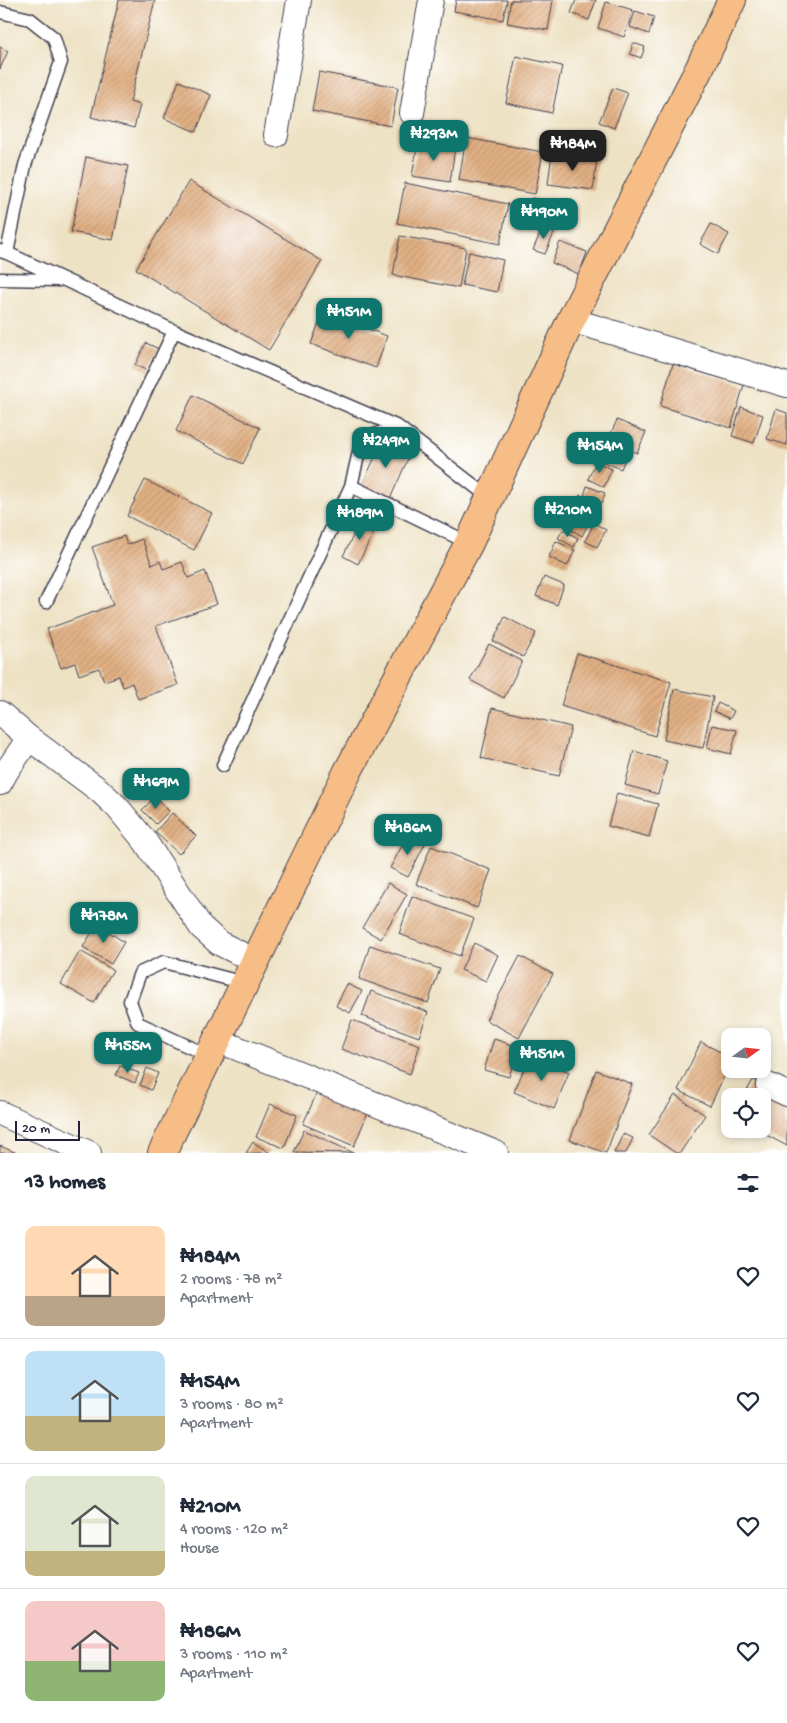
<!DOCTYPE html>
<html lang="en">
<head>
<meta charset="utf-8">
<style>
  body { margin:0; font-family:"Gochi Hand",sans-serif; background:#f6f6f7; color:#1f2937; height:100vh; display:flex; flex-direction:column; font-size:19px; white-space:nowrap }
  * { box-sizing:border-box; margin:0 }
  p { font-size:16px; color:#747a83 }
  .icon { flex:none; width:28px; height:28px; fill:none; stroke:currentColor; stroke-width:2; stroke-linecap:round; stroke-linejoin:round }
  .map { position:relative; height:1153px; overflow:hidden }
  .side { display:flex; flex-direction:column; background:#fff; flex:1 }
  .side>* { flex:none }
  .needle { width:32px; rotate:75deg }
  .tools { position:absolute; left:721px; top:1028px; display:grid; gap:10px }
  .tools a { display:grid; place-items:center; width:50px; height:50px; border-radius:10px; background:#fff; box-shadow:0 2px 8px #0003; font-size:25px }
  .scale { position:absolute; left:15px; bottom:12px; width:65px; box-sizing:border-box; padding-left:5px; border:2px solid #22223b; border-top:0; font-size:14px; line-height:18px; white-space:nowrap; color:#22223b; -webkit-text-stroke:4px #fff; paint-order:stroke }
  .price { position:absolute; translate:-50% -42px; padding:0 11px; border-radius:10px; background:#0f766e; color:#fff; font-size:16px; line-height:32px; filter:drop-shadow(0 1px 2px #0008) }
  .price::after { content:''; position:absolute; left:50%; top:30px; width:15px; height:11px; margin-left:-8px; background:inherit; clip-path:polygon(0 0,100% 0,50% 100%) }
  .price.active { background:#222; color:#fff }
  ul { padding:0; list-style:none }
  li { display:flex; align-items:center; gap:15px; height:125px; padding:0 25px }
  li+li { border-top:1px solid #e0e1e3 }
  li span { display:grid; place-items:center; flex:none; width:140px; height:100px; border-radius:10px; color:#555 }
  li>.icon { margin-inline-start:auto }
  span .icon { width:60px; height:60px; fill:#fffc; stroke-width:1 }
  li b { font-size:21px }
  h2 { display:flex; justify-content:space-between; align-items:center; height:60px; padding:0 25px; font-size:21px }
  .map>svg:first-child { display:block }
  .building { fill:url(#building-hatch) }
  .lines { fill:none; stroke-linecap:round; stroke-linejoin:round }
  .service-casing { stroke:#413f50; stroke-width:15 }
  .minor-casing { stroke:#413f50; stroke-width:26 }
  .primary-casing { stroke:#413f50; stroke-width:30 }
  .service { stroke:#fff; stroke-width:12 }
  .minor { stroke:#fff; stroke-width:24 }
  .primary { stroke:#f6be86; stroke-width:28 }
</style>
</head>
<body>
<div class="map">
<svg width="787" height="1153" viewBox="0 0 787 1153">
  <defs>
    <pattern id="building-hatch" width="6" height="6" patternUnits="userSpaceOnUse" patternTransform="scale(1.25)"><rect width="6" height="6" fill="#e1b083"/><path d="M-1 1l2-2M0 6l6-6M5 7l2-2" fill="none" stroke="#c19772"/></pattern>
  </defs>
  <rect width="100%" height="100%" fill="#fff"/>
  <filter id="ink" filterUnits="userSpaceOnUse"><feTurbulence type="fractalNoise" baseFrequency=".02" numOctaves="2"/><feDisplacementMap in="SourceGraphic" scale="10" xChannelSelector="R" yChannelSelector="G"/><feConvolveMatrix kernelMatrix="1 2 1 2 8 2 1 2 1" color-interpolation-filters="sRGB"/></filter>
  <filter id="wash" filterUnits="userSpaceOnUse"><feTurbulence type="fractalNoise" baseFrequency=".0096" numOctaves="4" result="noise"/><feDisplacementMap in="SourceGraphic" scale="20" xChannelSelector="R" yChannelSelector="G"/><feGaussianBlur stdDeviation="1.12" result="paint"/><feColorMatrix in="noise" values="0 0 0 0 0 0 0 0 0 0 0 0 0 0 0 0 0 1.4 0 .05"/><feComposite in="paint" operator="in"/></filter>
  <g filter="url(#wash)">
    <rect width="100%" height="100%" fill="#eee2c4"/>
    <g id="blocks">
      <!-- building -->
      <path class="building" d="M119 0H155L130 102 140 105 134 128 91 117Z
        M456 0H507L503 20 454 11Z
        M511 0H553L548 30 507 23Z
        M576 0H596L589 20 571 13Z
        M606 2 633 10 624 37 598 28Z
        M635 11 654 17 649 34 630 27Z
        M633 43 645 47 641 58 630 54Z
        M0 47 8 51 0 69Z
        M516 56 562 66 552 113 506 103Z
        M319 72 398 87 391 126 312 111Z
        M179 81 211 95 196 132 164 118Z
        M613 88 628 93 614 128 599 122Z
        M466 138 543 152 535 194 459 180Z
        M418 142 455 148 450 182 412 176Z
        M552 153 597 159 593 190 548 184Z
        M86 157 128 166 113 240 71 232Z
        M189 181 322 261 269 350 136 269Z
        M405 183 508 204 500 244 397 223Z
        M531 198 569 207 565 225 527 216Z
        M711 224 729 234 718 254 700 244Z
        M543 226 555 231 545 254 533 250Z
        M400 236 466 248 459 288 393 275Z
        M560 242 587 252 579 274 552 263Z
        M469 252 503 260 497 292 462 285Z
        M323 312 387 336 376 368 311 344Z
        M146 343 159 349 148 371 135 365Z
        M673 364 744 385 731 428 660 406Z
        M193 395 260 428 243 464 176 431Z
        M741 407 763 415 754 443 732 436Z
        M776 409 787 413V445L767 439Z
        M617 420 646 432 637 453 608 440Z
        M383 439 411 452 390 499 362 486Z
        M601 450 625 459 621 469 597 459Z
        M596 462 612 469 604 487 588 479Z
        M145 480 212 513 194 550 127 516Z
        M587 486 605 493 602 503 584 496Z
        M580 495 598 504 595 511 576 502Z
        M574 509 591 518 582 536 565 526Z
        M362 518 377 526 358 564 343 556Z
        M594 523 606 530 597 547 585 541Z
        M563 530 578 538 574 547 558 538Z
        M124 536 127 545 142 539 152 565 160 561 163 569 182 562 188 578 205 571 217 604 156 626 178 685 138 699 132 683 123 687 119 676 104 681 99 668 79 675 75 663 61 668 47 629 113 605 92 547Z
        M556 541 575 550 567 566 549 557Z
        M544 577 564 585 557 605 536 596Z
        M505 617 536 633 523 657 493 641Z
        M489 644 522 661 504 698 470 680Z
        M577 653 671 682 655 736 561 706Z
        M674 689 713 697 703 748 664 740Z
        M718 703 734 711 730 719 714 711Z
        M492 708 571 727 559 776 481 758Z
        M712 725 737 730 731 754 707 748Z
        M634 751 667 761 658 794 625 785Z
        M617 793 658 804 649 837 608 826Z
        M155 797 169 811 156 824 142 810Z
        M172 813 196 836 179 854 155 832Z
        M408 835 425 844 408 877 390 868Z
        M431 846 491 870 477 908 416 884Z
        M388 883 407 894 381 939 362 928Z
        M412 896 474 919 460 956 399 934Z
        M97 924 124 942 111 964 83 947Z
        M474 943 498 955 486 981 461 970Z
        M370 945 440 969 428 1003 359 979Z
        M80 951 113 970 94 1003 61 984Z
        M520 956 553 974 519 1038 486 1020Z
        M347 984 362 991 350 1013 336 1006Z
        M371 991 428 1012 419 1037 362 1016Z
        M352 1020 420 1045 410 1074 341 1049Z
        M494 1039 518 1047 509 1077 484 1070Z
        M701 1042 730 1057V1064L710 1106 678 1090Z
        M530 1055 569 1072 554 1109 514 1092Z
        M120 1066 139 1073 135 1083 116 1075Z
        M147 1068 158 1073 151 1090 140 1085Z
        M596 1070 632 1084 606 1153 570 1140Z
        M753 1080 787 1098V1146L755 1129H762V1096H744Z
        M319 1088 369 1110 354 1146 303 1124Z
        M675 1095 705 1115 680 1153H676L649 1135Z
        M270 1104 297 1115 284 1148 256 1137Z
        M304 1130 354 1153 294 1152Z
        M623 1134 633 1138 626 1153H614Z
        M253 1142 270 1153H246Z
        M0 1146 17 1153H0Z"/>
    </g>
  </g>
  <g filter="url(#ink)">
    <use href="#blocks" fill-opacity="0" stroke="#413f50" stroke-width="1"/>
    <g class="lines">
      <defs>
        <path id="service" d="M0 12 30 19 54 38 61 62 25 165 7 253
          M0 251 7 253 174 331 398 427 490 498
          M0 279 59 280
          M351 486 469 543
          M46 602 174 331
          M223 765 351 486 362 439 398 427
          M209 1056 138 1023 130 1001 140 973 164 962 244 983"/>
        <path id="minor" d="M412 113 431 0
          M276 135 299 0
          M571 320 787 385
          M0 713 29 738 99 790 117 807 145 841 201 927 219 943 255 961
          M0 783 6 772 29 738
          M217 1040 496 1153
          M768 1085 787 1094
          M0 1113 89 1153"/>
        <path id="primary" d="M162 1153 347 773 469 543 571 320 700 67 732 0"/>
      </defs>
      <!-- service casing -->
      <use href="#service" class="service-casing"/>
      <!-- minor casing -->
      <use href="#minor" class="minor-casing"/>
      <!-- primary casing -->
      <use href="#primary" class="primary-casing"/>
      <!-- service -->
      <use href="#service" class="service"/>
      <!-- minor -->
      <use href="#minor" class="minor"/>
      <!-- primary -->
      <use href="#primary" class="primary"/>
    </g>
  </g>
</svg>
<div class="tools">
<a><svg class="needle" viewBox="-14 -14 28 28"><path d="M0-13l5 13h-10z" fill="#e53935"/><path d="M0 13l5-13h-10z" fill="#747a83"/></svg></a>
<a><svg class="icon" aria-label="locate" viewBox="0 0 24 24"><circle cx="12" cy="12" r="6"/><path d="M12 2v4M12 18v4M2 12h4M18 12h4"/></svg></a>
</div>
<div class="scale">20 m</div>
<b class="price" style="left:434px;top:162px">₦293M</b>
<b class="price active" style="left:573px;top:172px">₦184M</b>
<b class="price" style="left:544px;top:240px">₦190M</b>
<b class="price" style="left:349px;top:340px">₦151M</b>
<b class="price" style="left:386px;top:469px">₦249M</b>
<b class="price" style="left:600px;top:474px">₦154M</b>
<b class="price" style="left:568px;top:538px">₦210M</b>
<b class="price" style="left:360px;top:541px">₦189M</b>
<b class="price" style="left:156px;top:810px">₦169M</b>
<b class="price" style="left:408px;top:856px">₦186M</b>
<b class="price" style="left:104px;top:944px">₦178M</b>
<b class="price" style="left:128px;top:1074px">₦155M</b>
<b class="price" style="left:542px;top:1082px">₦151M</b>
</div>
<section class="side">
<h2>13 homes<svg class="icon" aria-label="filters" viewBox="0 0 24 24"><path d="M4 7h16M4 17h16"/><circle cx="9" cy="7" r="2"/><circle cx="15" cy="17" r="2"/></svg></h2>
<ul>
<li><span style="background:linear-gradient(#ffd9b3 70%,#b9a48a 0)"><svg class="icon" aria-label="home" viewBox="0 0 24 24"><path d="M3 11l9-7 9 7M6 9v11h12V9"/></svg></span><div><b>₦184M</b><p>2 rooms · 78 m²</p><p>Apartment</p></div><svg class="icon" aria-label="heart" viewBox="0 0 24 24"><path d="M12 20l-8-8c-3-5 5-10 8-4 3-6 11-1 8 4z"/></svg></li>
<li><span style="background:linear-gradient(#bfe0f5 65%,#c2b280 0)"><svg class="icon" aria-label="home" viewBox="0 0 24 24"><path d="M3 11l9-7 9 7M6 9v11h12V9"/></svg></span><div><b>₦154M</b><p>3 rooms · 80 m²</p><p>Apartment</p></div><svg class="icon" aria-label="heart" viewBox="0 0 24 24"><path d="M12 20l-8-8c-3-5 5-10 8-4 3-6 11-1 8 4z"/></svg></li>
<li><span style="background:linear-gradient(#dfe7d0 75%,#c2b280 0)"><svg class="icon" aria-label="home" viewBox="0 0 24 24"><path d="M3 11l9-7 9 7M6 9v11h12V9"/></svg></span><div><b>₦210M</b><p>4 rooms · 120 m²</p><p>House</p></div><svg class="icon" aria-label="heart" viewBox="0 0 24 24"><path d="M12 20l-8-8c-3-5 5-10 8-4 3-6 11-1 8 4z"/></svg></li>
<li><span style="background:linear-gradient(#f6c9c9 60%,#8fb573 0)"><svg class="icon" aria-label="home" viewBox="0 0 24 24"><path d="M3 11l9-7 9 7M6 9v11h12V9"/></svg></span><div><b>₦186M</b><p>3 rooms · 110 m²</p><p>Apartment</p></div><svg class="icon" aria-label="heart" viewBox="0 0 24 24"><path d="M12 20l-8-8c-3-5 5-10 8-4 3-6 11-1 8 4z"/></svg></li>
</ul>
</section>
</body>
</html>
